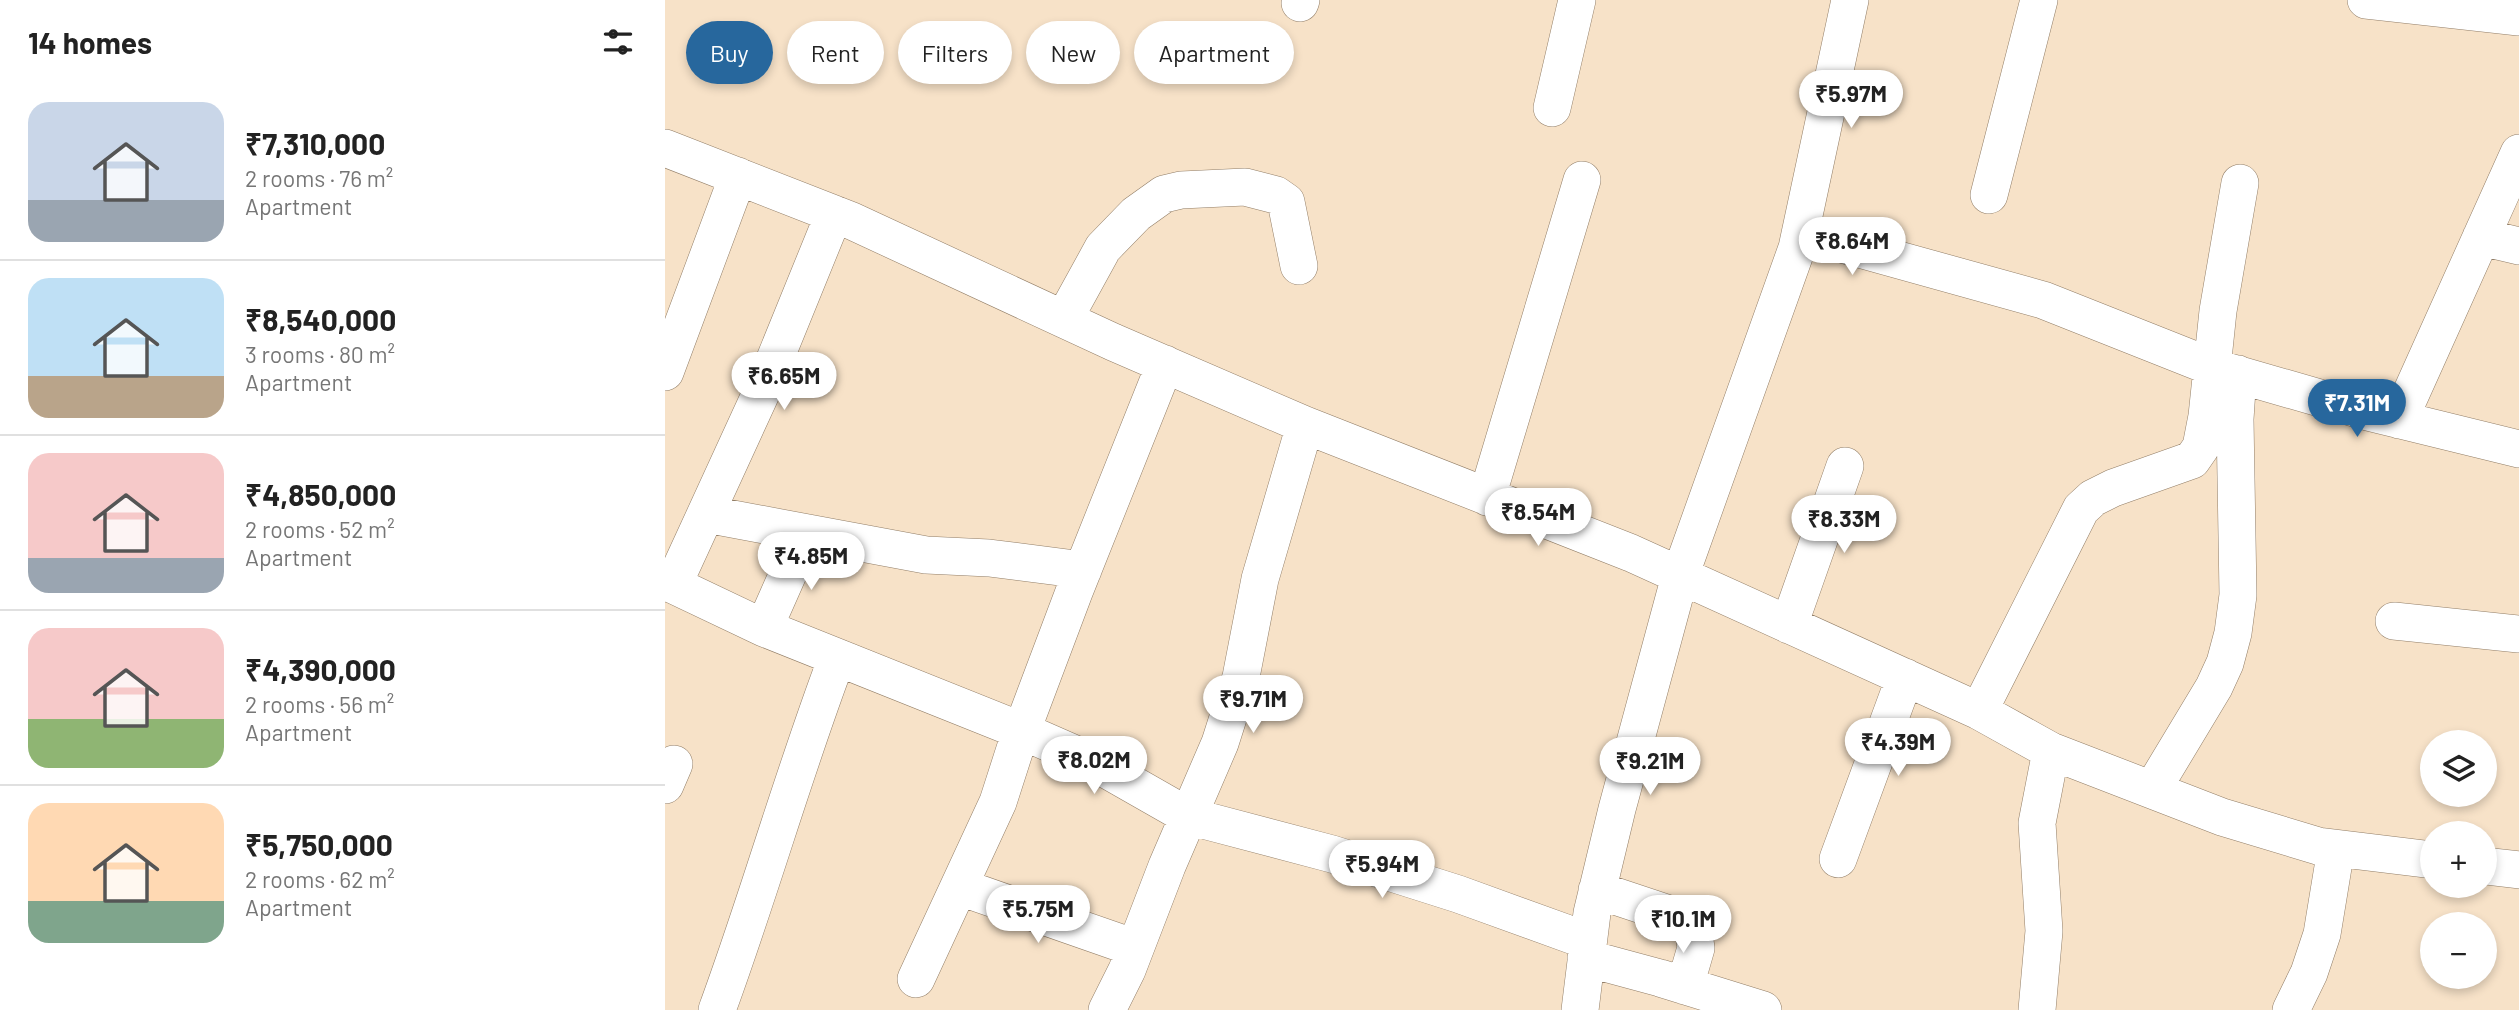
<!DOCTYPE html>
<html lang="en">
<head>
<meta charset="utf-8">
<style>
  body { margin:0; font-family:Barlow,sans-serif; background:#f6f6f6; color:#222; height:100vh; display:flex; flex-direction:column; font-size:26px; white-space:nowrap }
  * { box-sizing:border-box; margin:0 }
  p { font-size:23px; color:#767676 }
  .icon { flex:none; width:38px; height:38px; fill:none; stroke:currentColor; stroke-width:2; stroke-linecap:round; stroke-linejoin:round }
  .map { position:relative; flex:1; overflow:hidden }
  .sheet { display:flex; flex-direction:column; background:#fff; width:665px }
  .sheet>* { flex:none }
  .banner { position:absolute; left:21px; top:21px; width:665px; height:63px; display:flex; gap:14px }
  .tools { position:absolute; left:1755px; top:730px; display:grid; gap:14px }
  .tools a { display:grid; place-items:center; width:77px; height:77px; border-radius:50%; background:#fff; box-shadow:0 4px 10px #0003; font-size:35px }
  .price { position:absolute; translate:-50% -60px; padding:0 16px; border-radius:24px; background:#fff; color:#222; font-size:23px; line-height:46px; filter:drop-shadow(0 2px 4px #0008) }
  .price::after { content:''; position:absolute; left:50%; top:42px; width:21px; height:16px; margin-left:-10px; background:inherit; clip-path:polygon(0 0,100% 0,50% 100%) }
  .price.on { background:#27679d; color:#fff }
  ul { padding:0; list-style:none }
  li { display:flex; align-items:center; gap:21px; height:175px; padding:0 28px }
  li+li { border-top:2px solid #e0e0e0 }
  li span { display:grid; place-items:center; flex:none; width:196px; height:140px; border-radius:21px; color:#555 }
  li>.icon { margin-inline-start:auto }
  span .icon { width:84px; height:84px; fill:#fffc; stroke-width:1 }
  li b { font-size:30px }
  h2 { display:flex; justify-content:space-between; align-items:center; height:84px; padding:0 28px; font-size:30px }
  .chip { padding:0 24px; border-radius:32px; background:#fff; box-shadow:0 4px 10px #0003; font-size:24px; line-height:63px }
  .chip.on { background:#27679d; color:#fff }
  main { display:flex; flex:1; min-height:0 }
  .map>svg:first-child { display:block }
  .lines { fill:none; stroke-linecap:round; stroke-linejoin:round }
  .minor-casing { stroke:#927e67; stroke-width:38 }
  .minor { stroke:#fff; stroke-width:37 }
</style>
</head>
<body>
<main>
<section class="sheet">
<h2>14 homes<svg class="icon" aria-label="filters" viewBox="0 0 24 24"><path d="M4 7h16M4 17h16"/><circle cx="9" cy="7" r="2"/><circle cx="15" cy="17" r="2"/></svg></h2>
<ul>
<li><span style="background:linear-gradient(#c9d6e8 70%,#9aa5b1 0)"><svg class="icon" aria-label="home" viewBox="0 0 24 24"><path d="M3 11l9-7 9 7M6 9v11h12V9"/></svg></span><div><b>₹7,310,000</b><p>2 rooms · 76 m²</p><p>Apartment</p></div></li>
<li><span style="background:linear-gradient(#bfe0f5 70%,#b9a48a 0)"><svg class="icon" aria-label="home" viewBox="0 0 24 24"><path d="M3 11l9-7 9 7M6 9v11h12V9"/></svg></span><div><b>₹8,540,000</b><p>3 rooms · 80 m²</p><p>Apartment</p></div></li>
<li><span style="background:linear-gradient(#f6c9c9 75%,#9aa5b1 0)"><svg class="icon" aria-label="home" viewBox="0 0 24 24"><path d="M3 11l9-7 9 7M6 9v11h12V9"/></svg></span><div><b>₹4,850,000</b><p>2 rooms · 52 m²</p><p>Apartment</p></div></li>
<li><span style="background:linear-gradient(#f6c9c9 65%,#8fb573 0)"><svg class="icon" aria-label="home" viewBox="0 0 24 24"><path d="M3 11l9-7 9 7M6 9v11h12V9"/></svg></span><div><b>₹4,390,000</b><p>2 rooms · 56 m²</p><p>Apartment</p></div></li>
<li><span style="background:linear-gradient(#ffd9b3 70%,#7fa58c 0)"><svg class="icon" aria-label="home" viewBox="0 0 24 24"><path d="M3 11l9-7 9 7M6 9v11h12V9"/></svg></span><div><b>₹5,750,000</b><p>2 rooms · 62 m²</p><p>Apartment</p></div></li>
</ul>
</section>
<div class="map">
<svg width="1854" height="1010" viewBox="0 0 1854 1010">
  <rect width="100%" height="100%" fill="#f7e2c8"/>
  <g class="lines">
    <defs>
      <path id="minor" d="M1701 0 1854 17
        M635 3 636 0
        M887 108 912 0
        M0 148 187 221 448 342 640 425 966 553 1314 711 1386 751 1557 817 1653 846 1768 860
        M1324 195 1374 0
        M1816 237 1854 246
        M1132 248 1185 0
        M399 319 438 248 471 214 499 194 516 190 580 187 611 195 621 202 634 266
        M0 372 73 176
        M1734 420 1854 153
        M822 497 917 180
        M41 514 261 555 324 558 418 570
        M0 581 99 628 357 731 430 763 523 816 667 854 793 894 923 941
        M8 585 97 391 169 214
        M1729 621 1854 634
        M1124 625 1180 466
        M99 628 141 533
        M1314 711 1416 509 1428 498 1448 488 1527 460 1536 447 1542 416 1553 311 1575 183
        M0 785 9 764
        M1487 790 1549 687 1560 663 1568 633 1573 595 1570 419 1573 374
        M1173 859 1240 677
        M1820 866 1854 870
        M295 887 470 948
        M932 890 1010 916 1021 924 1029 934 1031 948 1020 986
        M921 958 995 978 1098 1010
        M251 979 333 802 351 746 409 592 500 364
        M52 1010C95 893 128 774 172 658
        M442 1010 462 970 502 866 555 743 576 677 595 579 640 425
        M915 1010 927 913 952 809 1015 576 1132 248 1147 240 1169 242 1378 300 1547 367 1703 412 1854 449
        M1372 1010 1379 931 1372 823 1386 751
        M1626 1010 1644 973 1657 934 1671 849"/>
    </defs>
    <!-- minor casing -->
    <use href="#minor" class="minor-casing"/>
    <!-- minor -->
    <use href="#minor" class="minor"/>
  </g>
</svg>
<div class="tools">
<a><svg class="icon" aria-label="layers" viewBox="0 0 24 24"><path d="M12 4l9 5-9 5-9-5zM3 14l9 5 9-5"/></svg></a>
<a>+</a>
<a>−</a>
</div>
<b class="price" style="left:1186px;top:130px">₹5.97M</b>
<b class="price" style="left:1187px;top:277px">₹8.64M</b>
<b class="price" style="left:119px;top:412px">₹6.65M</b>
<b class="price on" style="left:1692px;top:439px">₹7.31M</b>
<b class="price" style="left:873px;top:548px">₹8.54M</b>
<b class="price" style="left:1179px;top:555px">₹8.33M</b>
<b class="price" style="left:146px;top:592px">₹4.85M</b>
<b class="price" style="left:588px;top:735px">₹9.71M</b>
<b class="price" style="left:1233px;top:778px">₹4.39M</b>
<b class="price" style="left:429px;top:796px">₹8.02M</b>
<b class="price" style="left:985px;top:797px">₹9.21M</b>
<b class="price" style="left:717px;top:900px">₹5.94M</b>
<b class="price" style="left:373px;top:945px">₹5.75M</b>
<b class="price" style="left:1018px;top:955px">₹10.1M</b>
<div class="banner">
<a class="chip on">Buy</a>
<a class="chip">Rent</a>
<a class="chip">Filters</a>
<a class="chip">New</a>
<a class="chip">Apartment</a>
</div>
</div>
</main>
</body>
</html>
